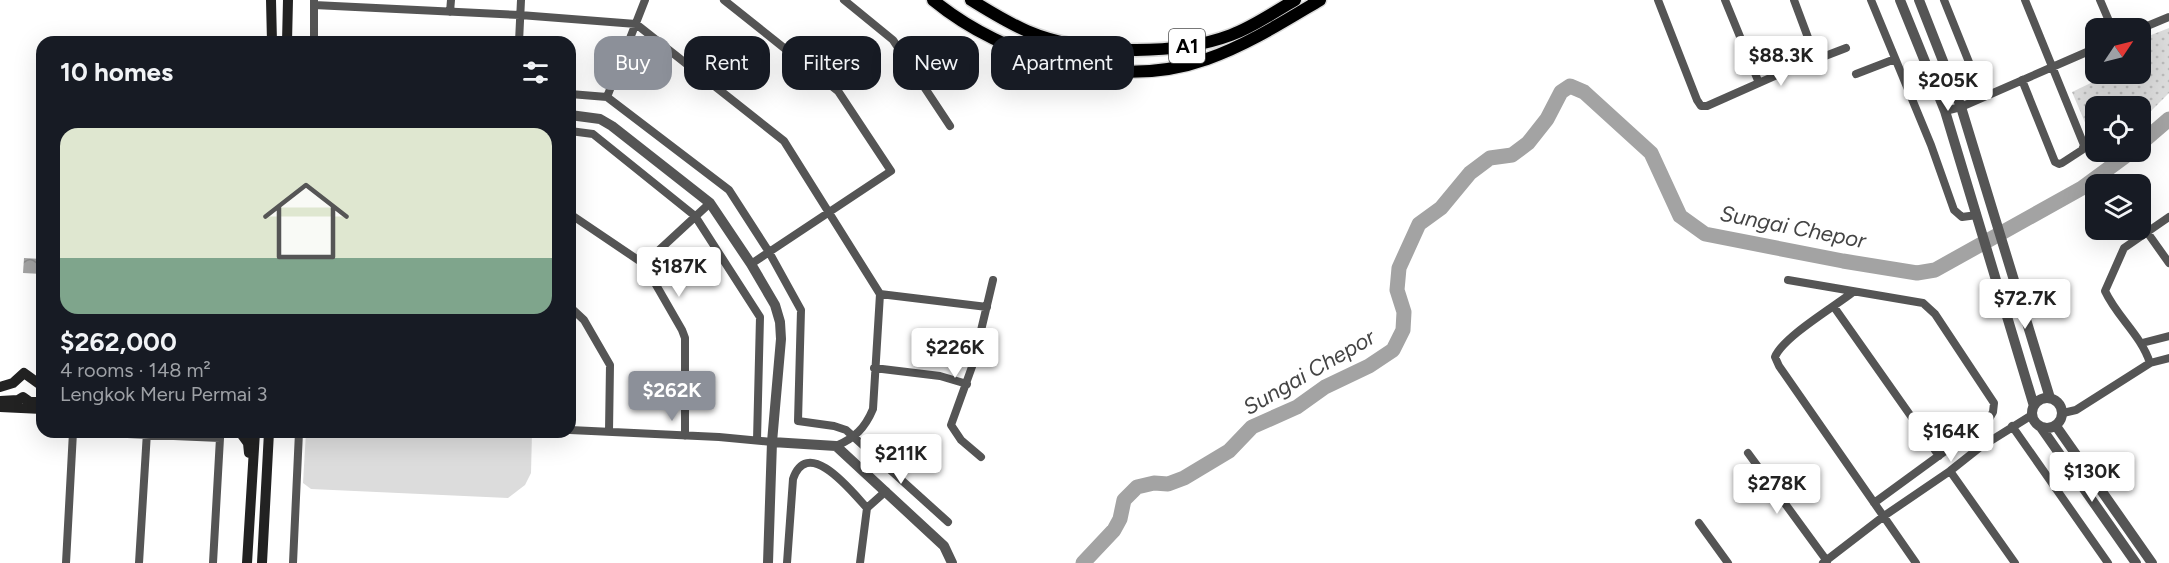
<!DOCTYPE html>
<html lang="en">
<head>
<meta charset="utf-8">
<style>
  body { margin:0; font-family:Figtree,sans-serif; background:#20242c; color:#f1f3f6; height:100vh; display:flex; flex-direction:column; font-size:22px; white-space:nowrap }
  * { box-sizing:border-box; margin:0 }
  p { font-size:20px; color:#9ea1a6 }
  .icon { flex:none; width:33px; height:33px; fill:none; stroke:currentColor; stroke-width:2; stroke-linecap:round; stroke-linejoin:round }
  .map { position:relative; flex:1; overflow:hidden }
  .side { position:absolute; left:36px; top:36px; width:540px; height:402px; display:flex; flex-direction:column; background:#171b24; border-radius:18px; box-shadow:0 6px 24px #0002 }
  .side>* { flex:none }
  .guide { position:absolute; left:594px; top:36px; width:570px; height:54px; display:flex; gap:12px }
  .needle { width:39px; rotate:55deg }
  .tools { position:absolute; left:2085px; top:18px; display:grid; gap:12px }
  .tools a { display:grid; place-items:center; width:66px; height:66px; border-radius:12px; background:#171b24; box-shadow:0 6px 24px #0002; font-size:30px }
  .price { position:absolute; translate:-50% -51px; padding:0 14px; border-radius:6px; background:#fff; color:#222; font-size:20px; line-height:39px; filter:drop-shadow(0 2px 3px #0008) }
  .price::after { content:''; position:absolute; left:50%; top:36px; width:18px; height:14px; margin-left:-9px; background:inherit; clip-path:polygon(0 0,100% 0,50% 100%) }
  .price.selected { background:#8c9099; color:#fff }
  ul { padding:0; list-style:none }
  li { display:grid; align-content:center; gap:12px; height:318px; padding:0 24px }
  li+li { border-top:2px solid #363941 }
  li span { display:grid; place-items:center; height:186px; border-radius:18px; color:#555 }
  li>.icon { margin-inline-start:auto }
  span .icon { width:108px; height:108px; fill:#fffc; stroke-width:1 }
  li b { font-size:26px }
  h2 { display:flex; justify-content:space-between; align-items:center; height:72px; padding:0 24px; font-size:26px }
  .chip { padding:0 21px; border-radius:18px; background:#171b24; box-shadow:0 6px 24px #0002; font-size:21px; line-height:54px }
  .chip.selected { background:#8c9099; color:#fff }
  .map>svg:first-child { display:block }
  .grass { fill:url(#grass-dots) }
  .park { fill:#dcdcdc }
  .water { fill:url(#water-waves) }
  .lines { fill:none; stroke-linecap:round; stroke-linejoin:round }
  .river { stroke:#a3a3a3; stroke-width:15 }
  .primary-casing { stroke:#dbdbdb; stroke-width:15 }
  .minor { stroke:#555; stroke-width:8 }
  .tertiary { stroke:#555; stroke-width:10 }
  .secondary { stroke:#222; stroke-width:10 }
  .primary { stroke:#000; stroke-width:12 }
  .labels { text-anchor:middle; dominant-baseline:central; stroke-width:5; stroke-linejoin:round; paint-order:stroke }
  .shield { fill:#fff; stroke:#4c4c4c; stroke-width:1.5 }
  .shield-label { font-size:20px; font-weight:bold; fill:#000 }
  .water-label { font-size:22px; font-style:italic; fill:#444; stroke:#fff }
</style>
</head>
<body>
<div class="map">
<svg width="2169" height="563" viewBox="0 0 2169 563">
  <defs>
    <pattern id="grass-dots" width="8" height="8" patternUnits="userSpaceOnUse" patternTransform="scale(1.5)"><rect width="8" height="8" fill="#dcdcdc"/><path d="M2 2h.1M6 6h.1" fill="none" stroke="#bbb" stroke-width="1.8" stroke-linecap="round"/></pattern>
    <pattern id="water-waves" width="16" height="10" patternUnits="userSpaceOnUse" patternTransform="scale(1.5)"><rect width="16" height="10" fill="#a3a3a3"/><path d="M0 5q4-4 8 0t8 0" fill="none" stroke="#8b8b8b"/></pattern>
  </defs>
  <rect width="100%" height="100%" fill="#fff"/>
  <!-- grass -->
  <path class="grass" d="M2169 28V93L2141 121 2140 106H2096L2095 146 2072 92 2095 81 2087 62 2095 58 2096 74H2140L2141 39Z"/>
  <!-- park -->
  <path class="park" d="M306 432H532L531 473 525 485 508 498 311 489 303 483Z"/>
  <!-- water -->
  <path class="water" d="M24 258 42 259V274L23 273Z"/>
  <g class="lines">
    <!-- river -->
    <path class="river" d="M2140 144 2169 119
      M1083 563 1114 530 1120 519 1124 500 1137 487 1154 483 1168 484 1184 478 1229 451 1252 427 1297 407 1325 387 1369 366 1393 350 1403 330 1404 312 1397 290 1399 268 1419 224 1441 208 1470 173 1490 158 1512 155 1528 143 1547 119 1561 92 1570 86 1584 92 1651 153 1680 216 1705 234 1843 261 1917 273 1935 270 2082 188 2131 152"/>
    <defs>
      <path id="primary" d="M933 0C1005 59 1117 91 1207 59 1247 45 1283 22 1320 0
        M971 0C989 11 1008 23 1027 31 1083 55 1175 56 1231 35 1253 27 1274 12 1295 0"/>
    </defs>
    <!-- primary casing -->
    <use href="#primary" class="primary-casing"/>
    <!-- minor -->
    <path class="minor" d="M724 0 838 91 891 171 751 264
      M844 0 893 40 950 126
      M1658 0 1697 100 1701 106H1707L1786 71 1846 48
      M1725 0 1759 83
      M1794 0 1816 59
      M1871 0 1931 145 1954 210 1962 217 1977 215
      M1944 0 1983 97
      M2100 0 2112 28
      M314 5 520 15 636 24 784 141 880 294 873 409C865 428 855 438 836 446
      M450 12 451 0
      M2140 29 2169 17
      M314 42V0
      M519 42 521 0
      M1856 74 1895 59
      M2022 80 2055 162 2059 164 2062 163 2082 150 2084 145 2025 0
      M570 94 607 97 729 190 769 252 801 310 798 421 834 426 846 430 948 522
      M607 97 645 0
      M1945 111 1961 107 2096 48
      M570 131 593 134 695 216 760 317 757 440
      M570 214 644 264 682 330 685 338V436
      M2147 232 2169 263
      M644 264 710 203
      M1788 280 1923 303 1935 314 1994 403 1993 412 1989 419 1874 503
      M1853 292C1834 307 1783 337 1775 357L1779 366 1916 563
      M880 294 987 307
      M570 307 584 320 610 365 609 431
      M1834 307 1939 456
      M2142 343 2169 336
      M2150 363C2141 335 2117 317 2105 291L2124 248 2169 217
      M874 368 940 376 967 384
      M2063 413 2076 410 2150 363 2169 358
      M2012 426 2108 563
      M570 430 719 437 772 442
      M81 432 220 438 213 563
      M1748 453 1827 561
      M981 457 961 440 951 425 973 364 993 280
      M1950 471 2015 563
      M1699 523 1728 563
      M66 563 73 432
      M139 563 147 432
      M293 563 299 432
      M787 563 793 479C808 435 853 493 867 508
      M860 563 867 508 886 491
      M1823 563 1884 516 1950 471 1979 448 2032 415"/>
    <!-- tertiary -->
    <path class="tertiary" d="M1900 0 1945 111 2034 406
      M1919 0 1961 107 2050 398
      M570 115 600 119 612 126 710 203 751 264 775 305 780 322 781 339 772 442 768 563
      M2032 413a15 15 0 1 1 30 0a15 15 0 1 1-30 0Z
      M2040 426 2136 563
      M2056 426 2152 563
      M772 442 836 446 944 546 952 563"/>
    <!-- secondary -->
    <path class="secondary" d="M271 0 272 42
      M287 42 288 0
      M0 387 13 383 24 373 42 386
      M0 401 18 400 23 397 30 402H42
      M0 407 42 409
      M240 432 248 443 249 453
      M247 563 255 432
      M262 563 269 432"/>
    <!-- primary -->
    <use href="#primary" class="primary"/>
  </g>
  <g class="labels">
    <!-- shield labels -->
    <rect class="shield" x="1169" y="29" width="36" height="34" rx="4.5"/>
    <g class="shield-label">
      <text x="1187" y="46">A1</text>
    </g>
    <!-- water labels -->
    <g class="water-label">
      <text transform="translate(1793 227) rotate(11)">Sungai Chepor</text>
      <text transform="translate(1309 372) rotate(-30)">Sungai Chepor</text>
    </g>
  </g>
</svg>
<div class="tools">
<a><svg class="needle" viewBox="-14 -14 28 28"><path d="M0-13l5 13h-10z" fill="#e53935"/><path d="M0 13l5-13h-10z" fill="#9ea1a6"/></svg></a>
<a><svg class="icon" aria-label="locate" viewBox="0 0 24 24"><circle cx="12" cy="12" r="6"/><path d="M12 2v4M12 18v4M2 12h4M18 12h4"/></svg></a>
<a><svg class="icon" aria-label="layers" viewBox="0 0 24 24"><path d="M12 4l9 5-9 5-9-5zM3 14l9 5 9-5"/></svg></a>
</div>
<b class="price" style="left:1781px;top:87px">$88.3K</b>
<b class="price" style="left:1948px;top:112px">$205K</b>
<b class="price" style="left:679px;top:298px">$187K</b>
<b class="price" style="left:2025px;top:330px">$72.7K</b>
<b class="price" style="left:955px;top:379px">$226K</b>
<b class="price selected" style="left:672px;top:422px">$262K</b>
<b class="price" style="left:1951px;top:463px">$164K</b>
<b class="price" style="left:901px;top:485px">$211K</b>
<b class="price" style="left:2092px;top:503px">$130K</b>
<b class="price" style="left:1777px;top:515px">$278K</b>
<div class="guide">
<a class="chip selected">Buy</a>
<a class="chip">Rent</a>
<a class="chip">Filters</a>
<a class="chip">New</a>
<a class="chip">Apartment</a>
</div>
<section class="side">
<h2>10 homes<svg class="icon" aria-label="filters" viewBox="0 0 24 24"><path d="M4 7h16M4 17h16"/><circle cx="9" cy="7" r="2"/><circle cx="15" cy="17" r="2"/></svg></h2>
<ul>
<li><span style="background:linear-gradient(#dfe7d0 70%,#7fa58c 0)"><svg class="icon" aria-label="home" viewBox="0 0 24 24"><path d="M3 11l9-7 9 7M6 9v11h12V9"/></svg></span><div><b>$262,000</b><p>4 rooms · 148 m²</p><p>Lengkok Meru Permai 3</p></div></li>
</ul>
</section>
</div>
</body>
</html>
